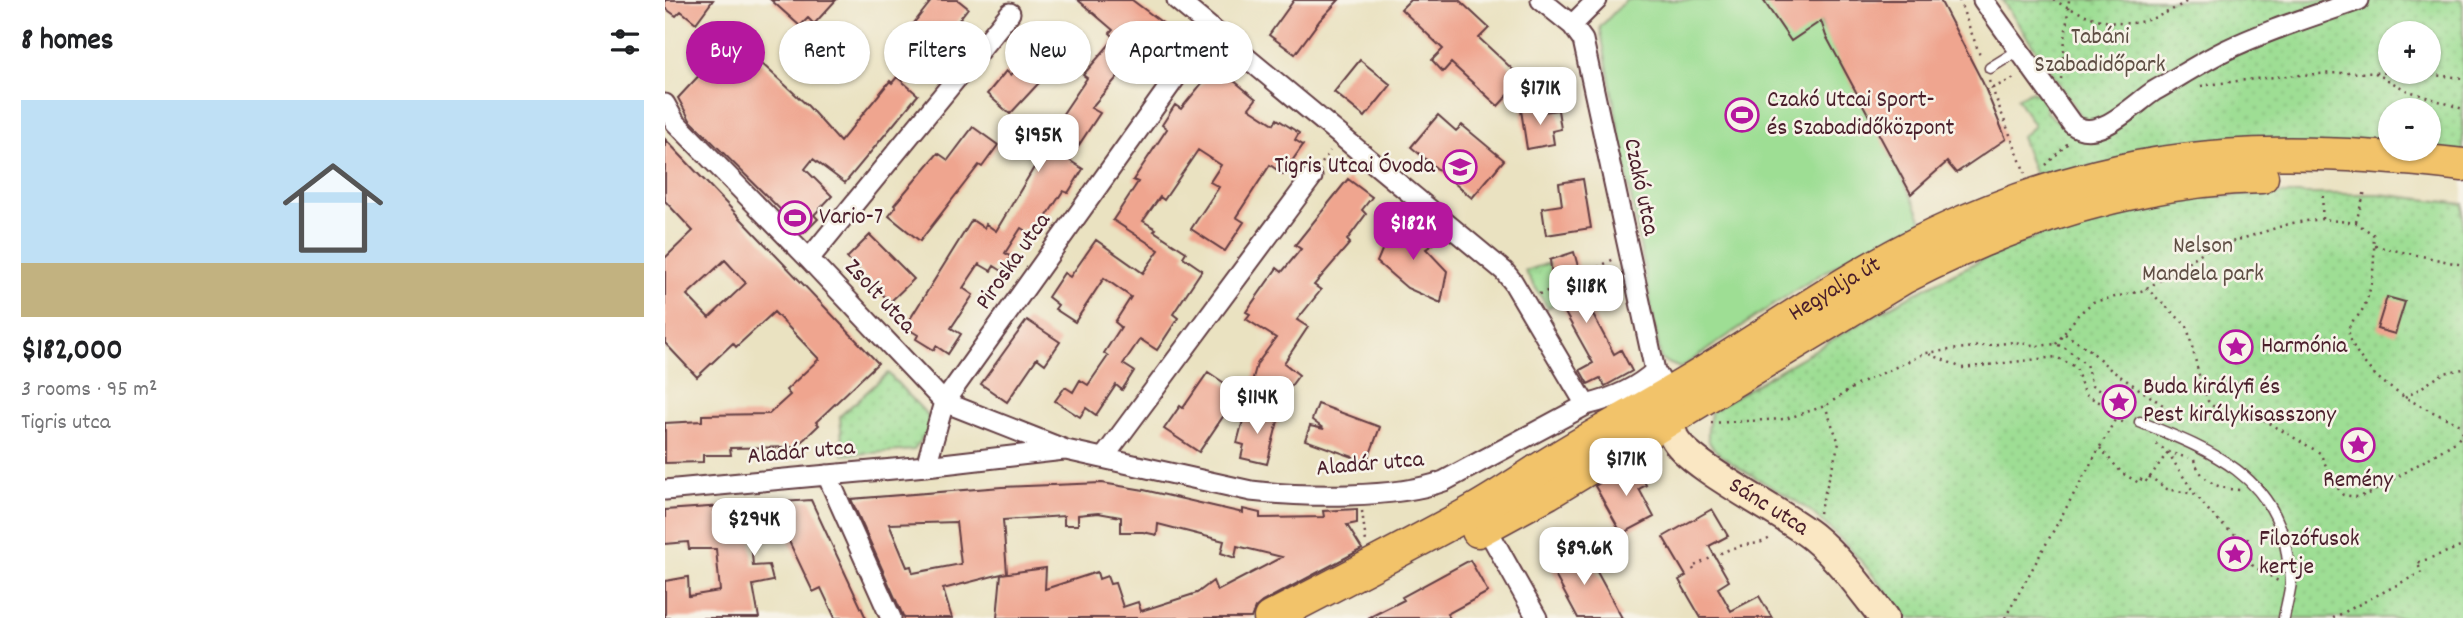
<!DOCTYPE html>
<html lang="en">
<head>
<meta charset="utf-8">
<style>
  body { margin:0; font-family:Dekko,sans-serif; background:#f2f2f2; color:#202124; height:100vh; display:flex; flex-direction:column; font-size:26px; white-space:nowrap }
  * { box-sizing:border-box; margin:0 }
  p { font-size:23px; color:#757577 }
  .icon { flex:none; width:38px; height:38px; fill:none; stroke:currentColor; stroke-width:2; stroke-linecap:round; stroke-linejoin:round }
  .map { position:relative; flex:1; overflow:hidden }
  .sheet { display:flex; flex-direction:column; background:#fff; width:665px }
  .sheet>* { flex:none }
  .guide { position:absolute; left:21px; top:21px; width:665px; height:63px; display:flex; gap:14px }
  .tools { position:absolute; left:1713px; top:21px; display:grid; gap:14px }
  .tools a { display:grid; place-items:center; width:63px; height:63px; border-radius:50%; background:#fff; box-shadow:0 2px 5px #0004; font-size:35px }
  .price { position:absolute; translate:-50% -60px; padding:0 16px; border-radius:14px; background:#fff; color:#222; font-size:23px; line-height:46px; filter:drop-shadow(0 2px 4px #0008) }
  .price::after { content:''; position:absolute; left:50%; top:42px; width:21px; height:16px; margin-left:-10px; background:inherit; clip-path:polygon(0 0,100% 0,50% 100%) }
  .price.selected { background:#b5179e; color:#fff }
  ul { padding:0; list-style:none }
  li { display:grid; align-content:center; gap:14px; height:371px; padding:0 21px }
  li span { display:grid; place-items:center; height:217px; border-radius:0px; color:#555 }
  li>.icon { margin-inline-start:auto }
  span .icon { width:126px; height:126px; fill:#fffc; stroke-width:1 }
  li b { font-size:30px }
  h2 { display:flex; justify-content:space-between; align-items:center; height:84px; padding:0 21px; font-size:30px }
  .pill { padding:0 24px; border-radius:32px; background:#fff; box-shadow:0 2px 5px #0004; font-size:24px; line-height:63px }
  .pill.selected { background:#b5179e; color:#fff }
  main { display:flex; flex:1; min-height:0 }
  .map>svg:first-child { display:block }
  .grass { fill:url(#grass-tufts); stroke:#747e60; stroke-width:2 }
  .park { fill:url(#park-dots); stroke:#747e60; stroke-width:2; fill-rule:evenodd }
  .garden { fill:#9ede94; stroke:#747e60; stroke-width:2 }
  .building { fill:#efa58f; fill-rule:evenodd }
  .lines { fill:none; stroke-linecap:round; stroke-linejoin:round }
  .lane-casing { stroke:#623c42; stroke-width:13 }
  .street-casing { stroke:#623c42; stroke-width:23 }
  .secondary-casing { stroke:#623c42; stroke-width:32 }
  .primary-casing { stroke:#623c42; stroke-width:35 }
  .path { stroke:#623c42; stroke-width:2.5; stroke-dasharray:2 5; stroke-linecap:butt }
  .lane { stroke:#fff; stroke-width:10 }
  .street { stroke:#fff; stroke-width:19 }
  .secondary { stroke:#fae7c3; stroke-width:28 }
  .primary { stroke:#f2c36a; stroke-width:32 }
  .labels { text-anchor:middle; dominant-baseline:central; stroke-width:5; stroke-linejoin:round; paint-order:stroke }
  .park-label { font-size:24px; fill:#5f4f45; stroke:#f7f3e8 }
  .poi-label { font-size:24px; fill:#4a1f2b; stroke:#f7f3e8; text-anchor:start }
  .street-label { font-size:24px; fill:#4a1f2b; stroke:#f7f3e8 }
</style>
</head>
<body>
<main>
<section class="sheet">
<h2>8 homes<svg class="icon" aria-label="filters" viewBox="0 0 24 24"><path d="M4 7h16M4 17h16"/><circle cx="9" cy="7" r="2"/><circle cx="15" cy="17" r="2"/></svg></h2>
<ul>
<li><span style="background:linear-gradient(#bfe0f5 75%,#c2b280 0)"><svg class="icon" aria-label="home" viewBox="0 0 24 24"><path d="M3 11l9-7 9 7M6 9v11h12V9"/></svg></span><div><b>$182,000</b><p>3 rooms · 95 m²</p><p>Tigris utca</p></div></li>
</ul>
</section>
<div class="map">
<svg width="1798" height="618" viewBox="0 0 1798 618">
  <defs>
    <pattern id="grass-tufts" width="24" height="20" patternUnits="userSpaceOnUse" patternTransform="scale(1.75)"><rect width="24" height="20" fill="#9ede94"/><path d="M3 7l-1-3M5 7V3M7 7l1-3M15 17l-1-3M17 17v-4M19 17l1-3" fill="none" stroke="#8abe80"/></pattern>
    <pattern id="park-dots" width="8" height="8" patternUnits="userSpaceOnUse" patternTransform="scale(1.75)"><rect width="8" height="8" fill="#9ede94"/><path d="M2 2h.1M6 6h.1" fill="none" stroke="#8abe80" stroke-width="1.8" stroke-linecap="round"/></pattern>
  </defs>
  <rect width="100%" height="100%" fill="#f7f3e8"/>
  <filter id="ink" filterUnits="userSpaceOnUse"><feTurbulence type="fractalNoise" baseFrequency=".0143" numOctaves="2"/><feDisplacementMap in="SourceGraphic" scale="14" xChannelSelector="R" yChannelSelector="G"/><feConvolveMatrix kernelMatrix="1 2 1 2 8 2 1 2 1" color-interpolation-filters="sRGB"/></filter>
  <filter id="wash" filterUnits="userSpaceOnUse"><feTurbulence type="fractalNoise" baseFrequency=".00686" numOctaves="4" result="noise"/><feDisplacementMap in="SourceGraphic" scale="28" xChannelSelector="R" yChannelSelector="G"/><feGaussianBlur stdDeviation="1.57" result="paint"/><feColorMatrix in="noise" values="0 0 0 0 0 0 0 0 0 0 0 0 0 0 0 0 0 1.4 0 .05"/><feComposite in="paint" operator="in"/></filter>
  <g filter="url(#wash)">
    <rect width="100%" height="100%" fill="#eae2c1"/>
    <!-- grass -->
    <path class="grass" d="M884 263 894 302 883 308 860 271Z"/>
    <!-- park -->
    <path class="park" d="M1337 0H1798V155L1764 149V110H1726L1725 148 1379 181 1370 175 1356 137 1369 126 1352 98 1367 91 1378 95 1381 112 1397 125 1421 123ZM1726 33H1764V72H1726Z
      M1603 194H1714L1798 204V618H1242C1213 580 1181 540 1144 510 1123 494 1056 462 1045 444 1040 434 1045 421 1046 412 1091 383 1138 357 1184 330 1278 276 1374 226 1481 204 1521 196 1563 196 1603 194Z
      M223 373 269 422 249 450 178 455 175 416Z"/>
    <!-- garden -->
    <path class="garden" d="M961 0H1145C1179 76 1226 146 1258 223 1170 256 1093 317 1015 368L996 360 935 27Z"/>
    <g id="blocks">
      <!-- building -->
      <path class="building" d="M0 0H48L31 23 16 11 11 16 0 8Z
        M106 0H171L149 24 143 18 135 26Z
        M267 0H293L303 8 265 57 238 37Z
        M413 0H467L503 27 500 30 508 37 491 58 484 52 477 60 471 55 426 108 435 113 404 160 418 169 403 193 398 191 369 236 356 228 340 253 346 257 337 271 329 266 326 271 314 264 298 288 308 295 286 328 296 334 283 354 271 346 269 350 251 339 253 335 240 327 307 220 319 228 321 224 331 231 392 129 389 127 422 78 418 75 450 38 445 33 448 30Z
        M629 0H674L655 20 630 54 604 35Z
        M745 0H794L824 28 814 38 858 79 833 106 786 63 778 72 767 60 778 49 736 9Z
        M1098 0H1275L1318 83 1341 139 1291 173 1282 162 1246 194 1161 36 1156 21 1126 41Z
        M69 38 143 106 175 142 225 81 227 83 232 77 253 95 180 183 148 159 140 169 167 196 149 215 153 219 139 233 25 120 13 98Z
        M366 52 385 71 345 114 322 94 341 71 346 75Z
        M695 60 726 85 700 117 669 92Z
        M551 66 591 99 584 108 609 124 612 119 634 133 630 140 638 145 618 174 605 165 571 217 579 222 560 251 526 229 554 187 545 182 556 165 533 150 499 200 495 197 478 221 491 229 489 231 521 252 518 257 537 270 508 314 513 318 492 350 475 339 458 364 469 371 457 390 451 385 431 415 421 408 415 417 390 401 400 387 408 392 415 380 423 385 443 356 439 353 456 327 450 322 466 297 439 278 410 322 390 309 393 305 383 297 399 273 405 277 431 240 478 273 494 250 448 220 473 182 468 180 502 129 497 125 510 105 516 109Z
        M877 107 878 112 893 110 896 129 887 131 889 144 862 149 856 110Z
        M773 115 791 131 797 125 839 160 807 198 746 147Z
        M308 127 333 145 317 167 314 165 255 241 224 216 231 207 229 205 273 153 283 160Z
        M0 139 213 363 151 422 154 425 131 447 65 448 66 455H38V462L0 463V423L37 421V415L104 414 125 395 121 390 154 359 109 312 71 347 68 343 32 377 0 343V258L28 231 0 201ZM60 260 81 283 44 318 22 295Z
        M683 179 707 197 697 210 701 214 682 240 685 243 649 285 656 290 632 320 643 327 619 363 634 375 617 398 588 378 592 364 611 338 581 319 585 314 581 312 612 268 617 272 636 249 630 245Z
        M918 179 926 228 881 235 877 208 897 205 894 183Z
        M741 223 770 243 761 249 782 271 776 303 742 288 712 262 727 226 734 230Z
        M205 235 249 279 225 302 182 258Z
        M909 252 914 270 905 272 949 354 956 350 967 371 940 386 935 378 923 384 915 370 928 363 894 302 887 276 885 260Z
        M1722 297 1740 302 1730 334 1712 329Z
        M362 320 395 342 380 364 372 358 342 402 316 384Z
        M543 372 574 393 534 452 499 429 515 406 518 408Z
        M653 404 715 427 702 462 640 440 645 426 659 429 647 420Z
        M581 409 614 417 602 464 576 458 579 445 572 443Z
        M969 462 981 485 974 489 989 517 957 534 930 486Z
        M437 483 479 490 578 513V509L595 513V518L659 517 658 511 692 509V523L682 525 697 549 597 602 590 608 586 618H332L336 574 278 589 287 618H239L186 499 337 487ZM433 513 456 517V532H478L492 535 493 524 559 541 556 553 570 558 572 546 617 557 552 591 548 581 532 593 476 611 473 602 458 607 450 583 445 584 442 576 434 579 432 572 380 589 381 568 336 574 342 573 338 520 399 516V525H413V515ZM291 522 296 564 248 573 246 566 242 567 224 524Z
        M146 500 201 618H170L156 588 148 592 122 537 86 540 88 566 104 565 108 581 88 585 94 618H0V581L23 577 24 596 55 591 51 549H24L23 542 0 544V510Z
        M1047 509 1063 536 1044 546 1064 581 1053 588 1066 611 1094 596 1107 618H1036L1014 580 1021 576 998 537Z
        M919 548 957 618H913L885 566Z
        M805 560 823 592 782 614 785 618H703L739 600 737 597Z"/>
    </g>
  </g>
  <g filter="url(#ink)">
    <use href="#blocks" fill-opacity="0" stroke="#623c42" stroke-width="2"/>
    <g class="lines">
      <defs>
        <path id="lane" d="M1325 68 1354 50
          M1475 422C1542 449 1610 474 1622 554 1623 563 1626 572 1626 581 1625 593 1621 606 1619 618"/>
        <path id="street" d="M512 0 839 271 848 282 921 405
          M876 0 907 25 918 40 990 371 996 381
          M1318 0 1407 124C1432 144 1468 105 1489 91 1512 78 1535 63 1559 51 1602 30 1649 16 1694 0
          M907 25 932 0
          M0 104 10 122 144 259 279 402 401 450 586 491C638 497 730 499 779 481L921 405C946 399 971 389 990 371
          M144 259 345 13
          M439 457 647 177
          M261 466 279 402 516 70
          M162 475 226 618
          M0 490 261 466 399 450
          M821 527 872 618"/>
        <g id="secondary">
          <path id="s1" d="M1004 400C1004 413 1004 425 1009 437 1023 466 1118 512 1148 537 1176 560 1197 590 1219 618"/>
        </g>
        <g id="primary">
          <path d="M813 531 883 493 1238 278C1350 220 1470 180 1597 177"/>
          <path id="s2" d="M605 618C673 583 741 548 808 511 835 496 860 478 886 462 931 434 978 409 1023 382 1105 333 1184 275 1271 234 1322 210 1377 190 1432 176 1551 145 1677 151 1798 165"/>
        </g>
      </defs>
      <!-- lane casing -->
      <use href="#lane" class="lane-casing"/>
      <!-- street casing -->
      <use href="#street" class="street-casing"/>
      <!-- secondary casing -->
      <use href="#secondary" class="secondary-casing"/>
      <!-- primary casing -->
      <use href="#primary" class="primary-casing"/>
      <!-- path -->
      <path class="path" d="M1294 0 1316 58
        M1388 0C1443 28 1470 34 1524 0
        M526 56 536 41
        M1710 73 1741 90 1798 109
        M566 78 571 71
        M1396 79 1404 0
        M1324 81 1360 173
        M1536 86C1623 73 1711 68 1798 78
        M1321 91 1352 77
        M657 163 665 151
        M1381 165 1404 142
        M1657 219 1658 191
        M1691 222 1700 191
        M1710 246 1798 265
        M908 280 949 259
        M1481 288 1522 326 1536 383 1543 401 1553 411 1572 416 1589 414 1655 453 1669 483 1678 495 1693 497 1706 493 1792 441 1798 432
        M874 294 891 288
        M1400 334 1425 350 1446 370 1498 405 1504 420
        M1391 344 1413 315 1428 302 1476 291 1491 283 1541 250 1627 223 1657 219 1691 223 1708 234C1711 255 1708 294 1696 312 1693 317 1687 320 1685 325 1682 331 1685 339 1688 345 1710 389 1756 406 1798 426
        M1265 354 1297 368 1391 357 1411 367 1419 394 1453 412 1451 418 1462 425
        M1740 398 1779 373 1798 369
        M1046 423 1120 419 1160 406 1192 385 1261 353 1349 342 1373 346 1391 344 1400 348 1421 364 1427 386 1441 395V406
        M1491 444 1503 452 1523 458
        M1435 448 1457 473 1474 483 1477 478 1483 482 1485 477 1502 489 1529 494
        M1503 452C1517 476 1555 536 1583 539L1587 565 1613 581
        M1529 460C1537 481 1552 489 1575 490
        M1485 477 1503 452
        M697 511 701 542
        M1154 513 1174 443 1160 406
        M1029 570 1027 567C1043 560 1059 550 1075 546 1090 542 1094 546 1108 536
        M1340 618 1451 418
        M1668 618 1757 572 1752 563 1798 546"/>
      <!-- lane -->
      <use href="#lane" class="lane"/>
      <!-- street -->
      <use href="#street" class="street"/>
      <!-- secondary -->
      <use href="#secondary" class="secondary"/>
      <!-- primary -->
      <use href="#primary" class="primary"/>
    </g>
  </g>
  <!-- icons -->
  <defs>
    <symbol id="stadium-ring" viewBox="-11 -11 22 22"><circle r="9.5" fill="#f7f3e8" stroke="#b5179e" stroke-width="1.5"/><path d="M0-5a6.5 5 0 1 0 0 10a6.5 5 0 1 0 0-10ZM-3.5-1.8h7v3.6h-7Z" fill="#b5179e"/></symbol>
    <symbol id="school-ring" viewBox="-11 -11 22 22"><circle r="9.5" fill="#f7f3e8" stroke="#b5179e" stroke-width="1.5"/><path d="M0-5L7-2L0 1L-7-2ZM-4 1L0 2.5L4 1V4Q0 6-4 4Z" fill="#b5179e"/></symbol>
    <symbol id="sight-ring" viewBox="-11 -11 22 22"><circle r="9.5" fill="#f7f3e8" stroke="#b5179e" stroke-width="1.5"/><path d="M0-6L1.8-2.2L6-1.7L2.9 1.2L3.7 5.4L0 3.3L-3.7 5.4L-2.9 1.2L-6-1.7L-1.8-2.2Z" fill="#b5179e"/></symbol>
  </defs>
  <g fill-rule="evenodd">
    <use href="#stadium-ring" x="1058" y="96" width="38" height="38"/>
    <use href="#school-ring" x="776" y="148" width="38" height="38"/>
    <use href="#stadium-ring" x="111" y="199" width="38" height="38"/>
    <use href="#sight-ring" x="1552" y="328" width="38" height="38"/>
    <use href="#sight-ring" x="1435" y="383" width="38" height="38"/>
    <use href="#sight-ring" x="1674" y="426" width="38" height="38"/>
    <use href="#sight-ring" x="1551" y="535" width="38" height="38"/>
  </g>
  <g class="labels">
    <!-- park labels -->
    <g class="park-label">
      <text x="1435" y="38">Tabáni<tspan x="1435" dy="28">Szabadidőpark</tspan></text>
      <text x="1538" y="247">Nelson<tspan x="1538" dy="28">Mandela park</tspan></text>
    </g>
    <!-- poi labels -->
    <g class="poi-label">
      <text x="1102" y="101">Czakó Utcai Sport-<tspan x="1102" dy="28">és Szabadidőközpont</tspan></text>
      <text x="770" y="167" text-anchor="end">Tigris Utcai Óvoda</text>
      <text x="154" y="218">Vario-7</text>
      <text x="1596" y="347">Harmónia</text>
      <text x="1478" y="388">Buda királyfi és<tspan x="1478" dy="28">Pest királykisasszony</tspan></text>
      <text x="1693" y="481" text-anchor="middle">Remény</text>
      <text x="1594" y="540">Filozófusok<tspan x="1594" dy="28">kertje</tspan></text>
    </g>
    <!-- street labels -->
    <g class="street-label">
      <text transform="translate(975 187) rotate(78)">Czakó utca</text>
      <text transform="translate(349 262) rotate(-55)">Piroska utca</text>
      <text stroke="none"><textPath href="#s2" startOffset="654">Hegyalja út</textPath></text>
      <text transform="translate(214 297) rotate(47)">Zsolt utca</text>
      <text transform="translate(136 453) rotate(-5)">Aladár utca</text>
      <text transform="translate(705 465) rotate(-5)">Aladár utca</text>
      <text stroke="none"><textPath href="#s1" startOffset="156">Sánc utca</textPath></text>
    </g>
  </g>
</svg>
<div class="tools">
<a>+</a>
<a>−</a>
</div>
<b class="price" style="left:875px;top:127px">$171K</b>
<b class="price" style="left:373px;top:174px">$195K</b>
<b class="price selected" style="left:748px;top:262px">$182K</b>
<b class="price" style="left:921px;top:325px">$118K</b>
<b class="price" style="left:592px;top:436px">$114K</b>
<b class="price" style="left:961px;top:498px">$171K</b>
<b class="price" style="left:89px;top:558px">$294K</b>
<b class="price" style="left:919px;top:587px">$89.6K</b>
<div class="guide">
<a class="pill selected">Buy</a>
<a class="pill">Rent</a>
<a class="pill">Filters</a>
<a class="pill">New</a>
<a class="pill">Apartment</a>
</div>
</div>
</main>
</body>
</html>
